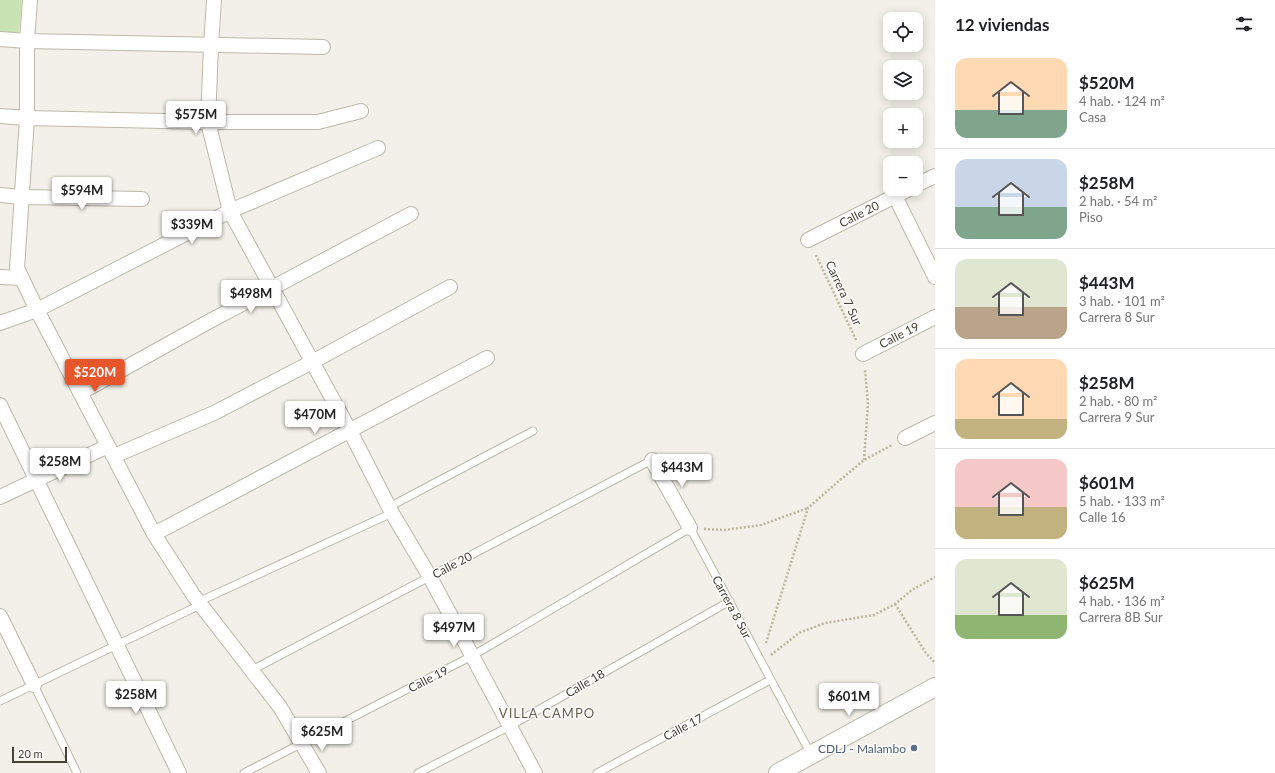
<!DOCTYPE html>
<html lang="es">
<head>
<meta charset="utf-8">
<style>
  body { margin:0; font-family:Lato,sans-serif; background:#f2f2f2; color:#202124; height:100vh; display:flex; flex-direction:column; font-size:15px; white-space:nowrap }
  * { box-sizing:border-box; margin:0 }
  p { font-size:13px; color:#757577 }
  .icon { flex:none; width:22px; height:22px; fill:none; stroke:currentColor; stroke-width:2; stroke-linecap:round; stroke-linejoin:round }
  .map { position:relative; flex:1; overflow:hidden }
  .details { display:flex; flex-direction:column; background:#fff; width:340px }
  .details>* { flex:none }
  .fabs { position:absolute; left:883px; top:12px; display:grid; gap:8px }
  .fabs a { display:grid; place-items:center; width:40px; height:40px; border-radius:8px; background:#fff; box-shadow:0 2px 10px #0003; font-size:20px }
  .scale { position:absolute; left:12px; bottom:10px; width:55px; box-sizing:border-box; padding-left:4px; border:2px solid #454137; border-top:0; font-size:11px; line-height:14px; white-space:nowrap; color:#454137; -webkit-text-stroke:3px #fff; paint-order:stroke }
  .price { position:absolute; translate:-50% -34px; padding:0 9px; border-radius:4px; background:#fff; color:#222; font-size:13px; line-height:26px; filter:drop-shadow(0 1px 2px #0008) }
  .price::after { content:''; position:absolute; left:50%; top:24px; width:12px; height:9px; margin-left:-6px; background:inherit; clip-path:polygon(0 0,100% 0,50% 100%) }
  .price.selected { background:#e7562a; color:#fff }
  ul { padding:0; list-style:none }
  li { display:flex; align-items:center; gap:12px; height:100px; padding:0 20px }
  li+li { border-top:1px solid #e0e0e0 }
  li span { display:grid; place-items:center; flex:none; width:112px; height:80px; border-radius:12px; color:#555 }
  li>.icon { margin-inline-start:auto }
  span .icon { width:48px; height:48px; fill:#fffc; stroke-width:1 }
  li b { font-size:17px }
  h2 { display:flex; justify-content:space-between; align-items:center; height:48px; padding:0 20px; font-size:17px }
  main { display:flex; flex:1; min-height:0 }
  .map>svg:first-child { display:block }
  .green { fill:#cae3b4 }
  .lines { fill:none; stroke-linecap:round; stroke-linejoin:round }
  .service-casing { stroke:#bdb8ab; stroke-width:9 }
  .minor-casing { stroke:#bdb8ab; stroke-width:16 }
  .tertiary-casing { stroke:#bdb8ab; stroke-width:20 }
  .path { stroke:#beb59e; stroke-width:2.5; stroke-dasharray:2 2; stroke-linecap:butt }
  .service { stroke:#fff; stroke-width:7 }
  .minor { stroke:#fff; stroke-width:14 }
  .tertiary { stroke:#fff; stroke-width:18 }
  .service-dot { fill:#5c6f8a; stroke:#fff; stroke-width:1.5 }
  .labels { text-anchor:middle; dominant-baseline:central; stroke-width:3; stroke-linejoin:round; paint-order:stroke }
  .street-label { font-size:12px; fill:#454137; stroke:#fff }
  .service-label { font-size:12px; fill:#4e5e75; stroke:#fff; text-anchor:end }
  .neighbourhood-label { font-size:13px; letter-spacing:1px; fill:#675f4f; stroke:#fff }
</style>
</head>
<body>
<main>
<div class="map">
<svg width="935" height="773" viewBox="0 0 935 773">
  <rect width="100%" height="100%" fill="#f2f0e8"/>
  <!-- green -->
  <path class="green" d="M0 0H22L19 34 0 32Z"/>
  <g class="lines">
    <defs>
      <path id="service" d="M389 507 533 431
        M198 602 392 513
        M252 670 652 460
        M34 685 77 773
        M0 701 200 605
        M244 773 472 656 690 528C731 603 770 680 811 754
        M418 773 510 726 730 601
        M597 773 770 680"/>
      <path id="minor" d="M30 0 27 41V118L17 268 37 310 154 534 194 596 280 707 319 773
        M214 0 211 45 208 122 230 211 350 431 392 513 430 577 535 773
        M0 39 27 41 323 47
        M0 116 27 118 208 122H318L361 111
        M916 185 935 176
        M0 195 22 197 142 199
        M895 196 935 277
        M808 240 909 189
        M0 277 22 278
        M0 323 37 310 230 211 378 148
        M863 354 935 317
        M80 393 208 322 411 214
        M0 405 179 773
        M905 438 935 423
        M114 456 214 413 312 362 450 287
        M652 460 690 528
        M0 497 108 446
        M154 534 487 358
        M0 616 34 685"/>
      <path id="tertiary" d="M778 773 935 687"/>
    </defs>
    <!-- service casing -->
    <use href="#service" class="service-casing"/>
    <!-- minor casing -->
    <use href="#minor" class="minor-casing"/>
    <!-- tertiary casing -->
    <use href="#tertiary" class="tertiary-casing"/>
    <!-- path -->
    <path class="path" d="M816 255 856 340
      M864 460 868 404 865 370
      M704 529 724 530 761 525 808 508
      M895 604 926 653 935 663
      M766 643 808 508 833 486 864 460 892 445
      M771 655 799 633 825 623 874 615 895 604 912 590 935 577"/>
    <!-- service -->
    <use href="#service" class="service"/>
    <!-- minor -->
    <use href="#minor" class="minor"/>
    <!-- tertiary -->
    <use href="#tertiary" class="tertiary"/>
  </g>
  <!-- markers -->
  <circle class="service-dot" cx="914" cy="748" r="4"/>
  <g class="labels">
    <!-- street labels -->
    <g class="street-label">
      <text transform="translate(859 214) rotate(-27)">Calle 20</text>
      <text transform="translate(844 293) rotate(65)">Carrera 7 Sur</text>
      <text transform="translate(899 335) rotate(-27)">Calle 19</text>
      <text transform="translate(452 565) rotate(-28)">Calle 20</text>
      <text transform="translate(732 607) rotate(62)">Carrera 8 Sur</text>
      <text transform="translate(428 679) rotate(-27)">Calle 19</text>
      <text transform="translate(585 683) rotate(-30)">Calle 18</text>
      <text transform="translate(683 727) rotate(-28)">Calle 17</text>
    </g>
    <!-- service labels -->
    <g class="service-label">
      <text x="906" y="748">CDLJ - Malambo</text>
    </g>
    <!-- neighbourhood labels -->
    <g class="neighbourhood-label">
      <text x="547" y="713">VILLA CAMPO</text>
    </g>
  </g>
</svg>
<div class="fabs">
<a><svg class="icon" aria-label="locate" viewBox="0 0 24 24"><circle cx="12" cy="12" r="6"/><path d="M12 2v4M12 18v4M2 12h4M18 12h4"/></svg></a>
<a><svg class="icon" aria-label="layers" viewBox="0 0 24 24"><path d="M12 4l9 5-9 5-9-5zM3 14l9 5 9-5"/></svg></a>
<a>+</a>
<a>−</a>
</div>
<div class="scale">20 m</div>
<b class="price" style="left:196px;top:135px">$575M</b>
<b class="price" style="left:82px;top:211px">$594M</b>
<b class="price" style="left:192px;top:245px">$339M</b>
<b class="price" style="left:251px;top:314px">$498M</b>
<b class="price selected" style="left:95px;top:393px">$520M</b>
<b class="price" style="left:315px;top:435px">$470M</b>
<b class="price" style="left:60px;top:482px">$258M</b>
<b class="price" style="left:682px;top:488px">$443M</b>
<b class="price" style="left:454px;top:648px">$497M</b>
<b class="price" style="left:136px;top:715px">$258M</b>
<b class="price" style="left:849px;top:717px">$601M</b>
<b class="price" style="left:322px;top:752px">$625M</b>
</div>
<section class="details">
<h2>12 viviendas<svg class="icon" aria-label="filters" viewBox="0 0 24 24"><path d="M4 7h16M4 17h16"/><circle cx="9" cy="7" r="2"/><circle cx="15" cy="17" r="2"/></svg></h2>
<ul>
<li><span style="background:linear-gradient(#ffd9b3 65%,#7fa58c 0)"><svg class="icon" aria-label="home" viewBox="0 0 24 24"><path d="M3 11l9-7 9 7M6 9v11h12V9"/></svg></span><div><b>$520M</b><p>4 hab. · 124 m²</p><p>Casa</p></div></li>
<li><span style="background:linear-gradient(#c9d6e8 60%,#7fa58c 0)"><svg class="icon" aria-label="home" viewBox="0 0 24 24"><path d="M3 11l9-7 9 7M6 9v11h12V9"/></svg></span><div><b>$258M</b><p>2 hab. · 54 m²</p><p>Piso</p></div></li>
<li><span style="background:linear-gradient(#dfe7d0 60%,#b9a48a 0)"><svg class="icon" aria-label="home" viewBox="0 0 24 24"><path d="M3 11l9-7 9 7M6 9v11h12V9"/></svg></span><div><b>$443M</b><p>3 hab. · 101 m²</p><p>Carrera 8 Sur</p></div></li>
<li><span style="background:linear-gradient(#ffd9b3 75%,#c2b280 0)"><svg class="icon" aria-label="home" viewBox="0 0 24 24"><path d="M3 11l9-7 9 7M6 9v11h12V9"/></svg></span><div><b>$258M</b><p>2 hab. · 80 m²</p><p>Carrera 9 Sur</p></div></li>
<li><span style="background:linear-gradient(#f6c9c9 60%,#c2b280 0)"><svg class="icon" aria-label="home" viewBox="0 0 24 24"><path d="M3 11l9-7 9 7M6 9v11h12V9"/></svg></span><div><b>$601M</b><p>5 hab. · 133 m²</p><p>Calle 16</p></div></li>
<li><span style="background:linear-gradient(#dfe7d0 70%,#8fb573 0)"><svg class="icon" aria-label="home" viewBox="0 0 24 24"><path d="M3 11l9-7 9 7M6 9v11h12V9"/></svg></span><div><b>$625M</b><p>4 hab. · 136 m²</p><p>Carrera 8B Sur</p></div></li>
</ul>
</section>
</main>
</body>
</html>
